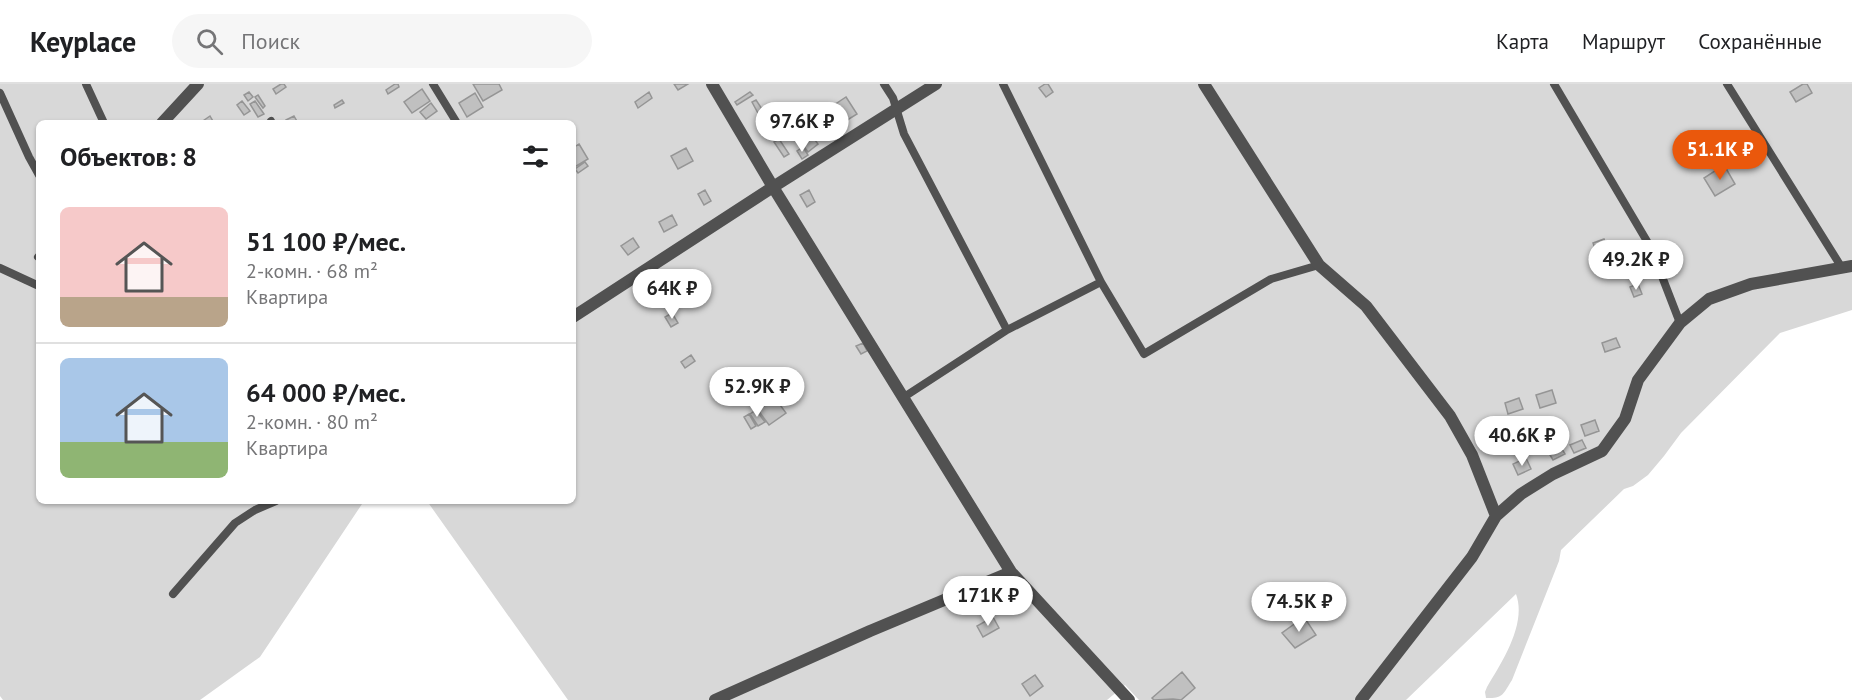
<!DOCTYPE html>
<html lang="ru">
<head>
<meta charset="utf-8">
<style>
  body { margin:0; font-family:"PT Sans",sans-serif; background:#f6f6f6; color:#202124; height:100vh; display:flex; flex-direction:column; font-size:22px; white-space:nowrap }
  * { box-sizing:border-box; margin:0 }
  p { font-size:20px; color:#757577 }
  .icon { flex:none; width:33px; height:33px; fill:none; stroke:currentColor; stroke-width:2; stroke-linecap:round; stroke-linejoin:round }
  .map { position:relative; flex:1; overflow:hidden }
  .drawer { position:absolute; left:36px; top:36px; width:540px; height:384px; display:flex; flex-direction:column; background:#fff; border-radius:9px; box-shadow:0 2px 4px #0004 }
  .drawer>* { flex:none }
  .price { position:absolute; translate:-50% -51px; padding:0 14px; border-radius:21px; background:#fff; color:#222; font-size:20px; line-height:39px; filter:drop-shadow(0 2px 3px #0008) }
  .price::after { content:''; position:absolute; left:50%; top:36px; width:18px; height:14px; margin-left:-9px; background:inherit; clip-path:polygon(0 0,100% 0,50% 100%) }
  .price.current { background:#ea580c; color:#fff }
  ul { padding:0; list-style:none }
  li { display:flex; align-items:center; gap:18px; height:150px; padding:0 24px }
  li+li { border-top:2px solid #e0e0e0 }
  li span { display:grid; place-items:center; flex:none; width:168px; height:120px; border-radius:9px; color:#555 }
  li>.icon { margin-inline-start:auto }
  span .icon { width:72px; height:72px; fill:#fffc; stroke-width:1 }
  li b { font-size:26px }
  h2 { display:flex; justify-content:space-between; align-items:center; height:72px; padding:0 24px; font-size:26px }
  header { display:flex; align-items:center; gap:36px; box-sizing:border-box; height:84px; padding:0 30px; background:#fff; border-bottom:2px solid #e0e0e0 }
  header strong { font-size:28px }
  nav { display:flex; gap:33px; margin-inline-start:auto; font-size:21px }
  .search { width:420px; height:54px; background:#f6f6f6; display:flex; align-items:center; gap:15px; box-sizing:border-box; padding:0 21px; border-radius:33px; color:#757577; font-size:22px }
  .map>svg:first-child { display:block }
  .green { fill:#d8d8d8 }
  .building { fill:#c0c0c0; stroke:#959595; stroke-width:1.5 }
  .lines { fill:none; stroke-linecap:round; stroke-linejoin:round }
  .lane { stroke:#515151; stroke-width:8 }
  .street { stroke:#515151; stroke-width:12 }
</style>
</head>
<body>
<header>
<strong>Keyplace</strong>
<div class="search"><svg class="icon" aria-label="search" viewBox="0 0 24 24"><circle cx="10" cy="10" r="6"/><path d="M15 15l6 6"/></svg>Поиск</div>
<nav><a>Карта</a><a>Маршрут</a><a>Сохранённые</a></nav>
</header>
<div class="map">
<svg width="1852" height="616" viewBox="0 0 1852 616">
  <rect width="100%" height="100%" fill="#fff"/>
  <!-- green -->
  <path class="green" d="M0 0H1852V226L1780 249 1681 349 1664 372 1648 391 1633 402 1624 405 1561 466 1559 477 1512 596C1503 610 1503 615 1486 614L1485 608 1487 603C1502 578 1527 540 1516 510L1406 616H1139L1125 601 1107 616H568L427 417H573V39H39V417H364L260 573 200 616H3L0 612Z"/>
  <!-- building -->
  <path class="building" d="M281 0H284L286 3 276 10 273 5Z
    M395 0H398L399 3 388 10 386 6Z
    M473 0H499L502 6 483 17Z
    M674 0H688L678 6Z
    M1045 0H1048L1053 8 1046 13 1039 4Z
    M1803 0H1807L1812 9 1796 18 1790 8Z
    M422 5 430 17 412 29 404 18Z
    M249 8 253 13 248 17 244 11Z
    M649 8 652 14 638 24 635 18Z
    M750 8 753 11 737 21 735 18Z
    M475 9 483 23 467 33 459 19Z
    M258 11 265 22 263 24 255 13Z
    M846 13 857 30 841 40 831 23Z
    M342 16 344 19 335 24 334 21Z
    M756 16 764 28 759 31 752 18Z
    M242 17 250 27 244 31 237 21Z
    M255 17 264 30 258 33 250 20Z
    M431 19 437 27 426 35 420 28Z
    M210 32 214 39H200Z
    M294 32 298 39H287L286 36Z
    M812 52 818 60 808 68 802 60Z
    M779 55 789 70 784 73 774 58Z
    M579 60 588 75 573 84V64Z
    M803 63 808 71 802 75 797 67Z
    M686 64 693 77 678 85 671 72Z
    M585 78 588 82 578 89 575 85Z
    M1724 81 1735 100 1715 112 1704 94Z
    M705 106 711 117 704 121 698 110Z
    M809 106 815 118 807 123 800 111Z
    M672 131 677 141 664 148 659 138Z
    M633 154 639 163 628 171 621 162Z
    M1604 155 1607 163 1596 167 1593 159Z
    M1638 200 1642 210 1634 213 1630 203Z
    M672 229 678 239 671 243 665 233Z
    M1616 254 1620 263 1605 268 1602 259Z
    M863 259 867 267 861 270 856 262Z
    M691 271 695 277 685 284 681 278Z
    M727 284 734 294 730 297 723 287Z
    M1552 306 1556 319 1540 324 1536 311Z
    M775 314 786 329 769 341 758 326Z
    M1519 314 1523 325 1508 330 1505 319Z
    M756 326 765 338 758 342 750 330Z
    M749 330 756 342 751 345 744 333Z
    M1595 336 1599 347 1585 352 1581 341Z
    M1582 356 1586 364 1574 369 1570 361Z
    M1562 365 1565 370 1553 376 1550 371Z
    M1526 374 1531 385 1518 391 1513 380Z
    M993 533 999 544 983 553 977 542Z
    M1304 533 1316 551 1295 564 1282 549Z
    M1182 588 1195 604 1181 616 1173 615 1154 616 1152 614Z
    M1035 591 1043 602 1030 612 1022 600Z"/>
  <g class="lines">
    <!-- lane -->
    <path class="lane" d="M86 0 104 39
      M433 0 457 39
      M884 0 893 14 904 50 1007 246 1101 198
      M1003 0 1101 198 1144 270 1271 195 1319 181
      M1554 0 1651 164 1680 239
      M1727 0 1842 184
      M0 9 29 73 39 91
      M271 37 272 39
      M38 173 39 172
      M0 184 39 202
      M904 313 1007 246
      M173 510 235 439 255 426 276 417"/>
    <!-- street -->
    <path class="street" d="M712 0 773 103 1011 488 1129 616
      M1204 0 1319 181 1366 222 1450 332 1472 371 1496 432 1472 473 1361 616
      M162 39 198 0
      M573 233 773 103 936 0
      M1496 432 1521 410 1553 390 1602 367 1625 335 1638 296 1680 239 1709 215 1751 200 1852 182
      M715 616 870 547 1011 488"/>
  </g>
</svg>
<b class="price" style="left:802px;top:69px">97.6K ₽</b>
<b class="price current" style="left:1720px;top:97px">51.1K ₽</b>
<b class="price" style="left:1636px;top:207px">49.2K ₽</b>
<b class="price" style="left:672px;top:236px">64K ₽</b>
<b class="price" style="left:757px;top:334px">52.9K ₽</b>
<b class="price" style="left:1522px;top:383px">40.6K ₽</b>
<b class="price" style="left:988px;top:543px">171K ₽</b>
<b class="price" style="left:1299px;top:549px">74.5K ₽</b>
<section class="drawer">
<h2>Объектов: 8<svg class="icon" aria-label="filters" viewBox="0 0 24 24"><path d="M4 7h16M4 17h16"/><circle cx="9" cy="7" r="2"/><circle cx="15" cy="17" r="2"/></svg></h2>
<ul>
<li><span style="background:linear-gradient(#f6c9c9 75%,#b9a48a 0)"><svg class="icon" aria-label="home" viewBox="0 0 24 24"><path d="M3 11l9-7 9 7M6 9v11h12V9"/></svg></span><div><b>51 100 ₽/мес.</b><p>2-комн. · 68 m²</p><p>Квартира</p></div></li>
<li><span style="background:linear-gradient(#a9c7e8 70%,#8fb573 0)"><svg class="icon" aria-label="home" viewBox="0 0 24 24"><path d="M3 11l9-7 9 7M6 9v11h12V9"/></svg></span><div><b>64 000 ₽/мес.</b><p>2-комн. · 80 m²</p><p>Квартира</p></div></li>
</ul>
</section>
</div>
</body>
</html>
